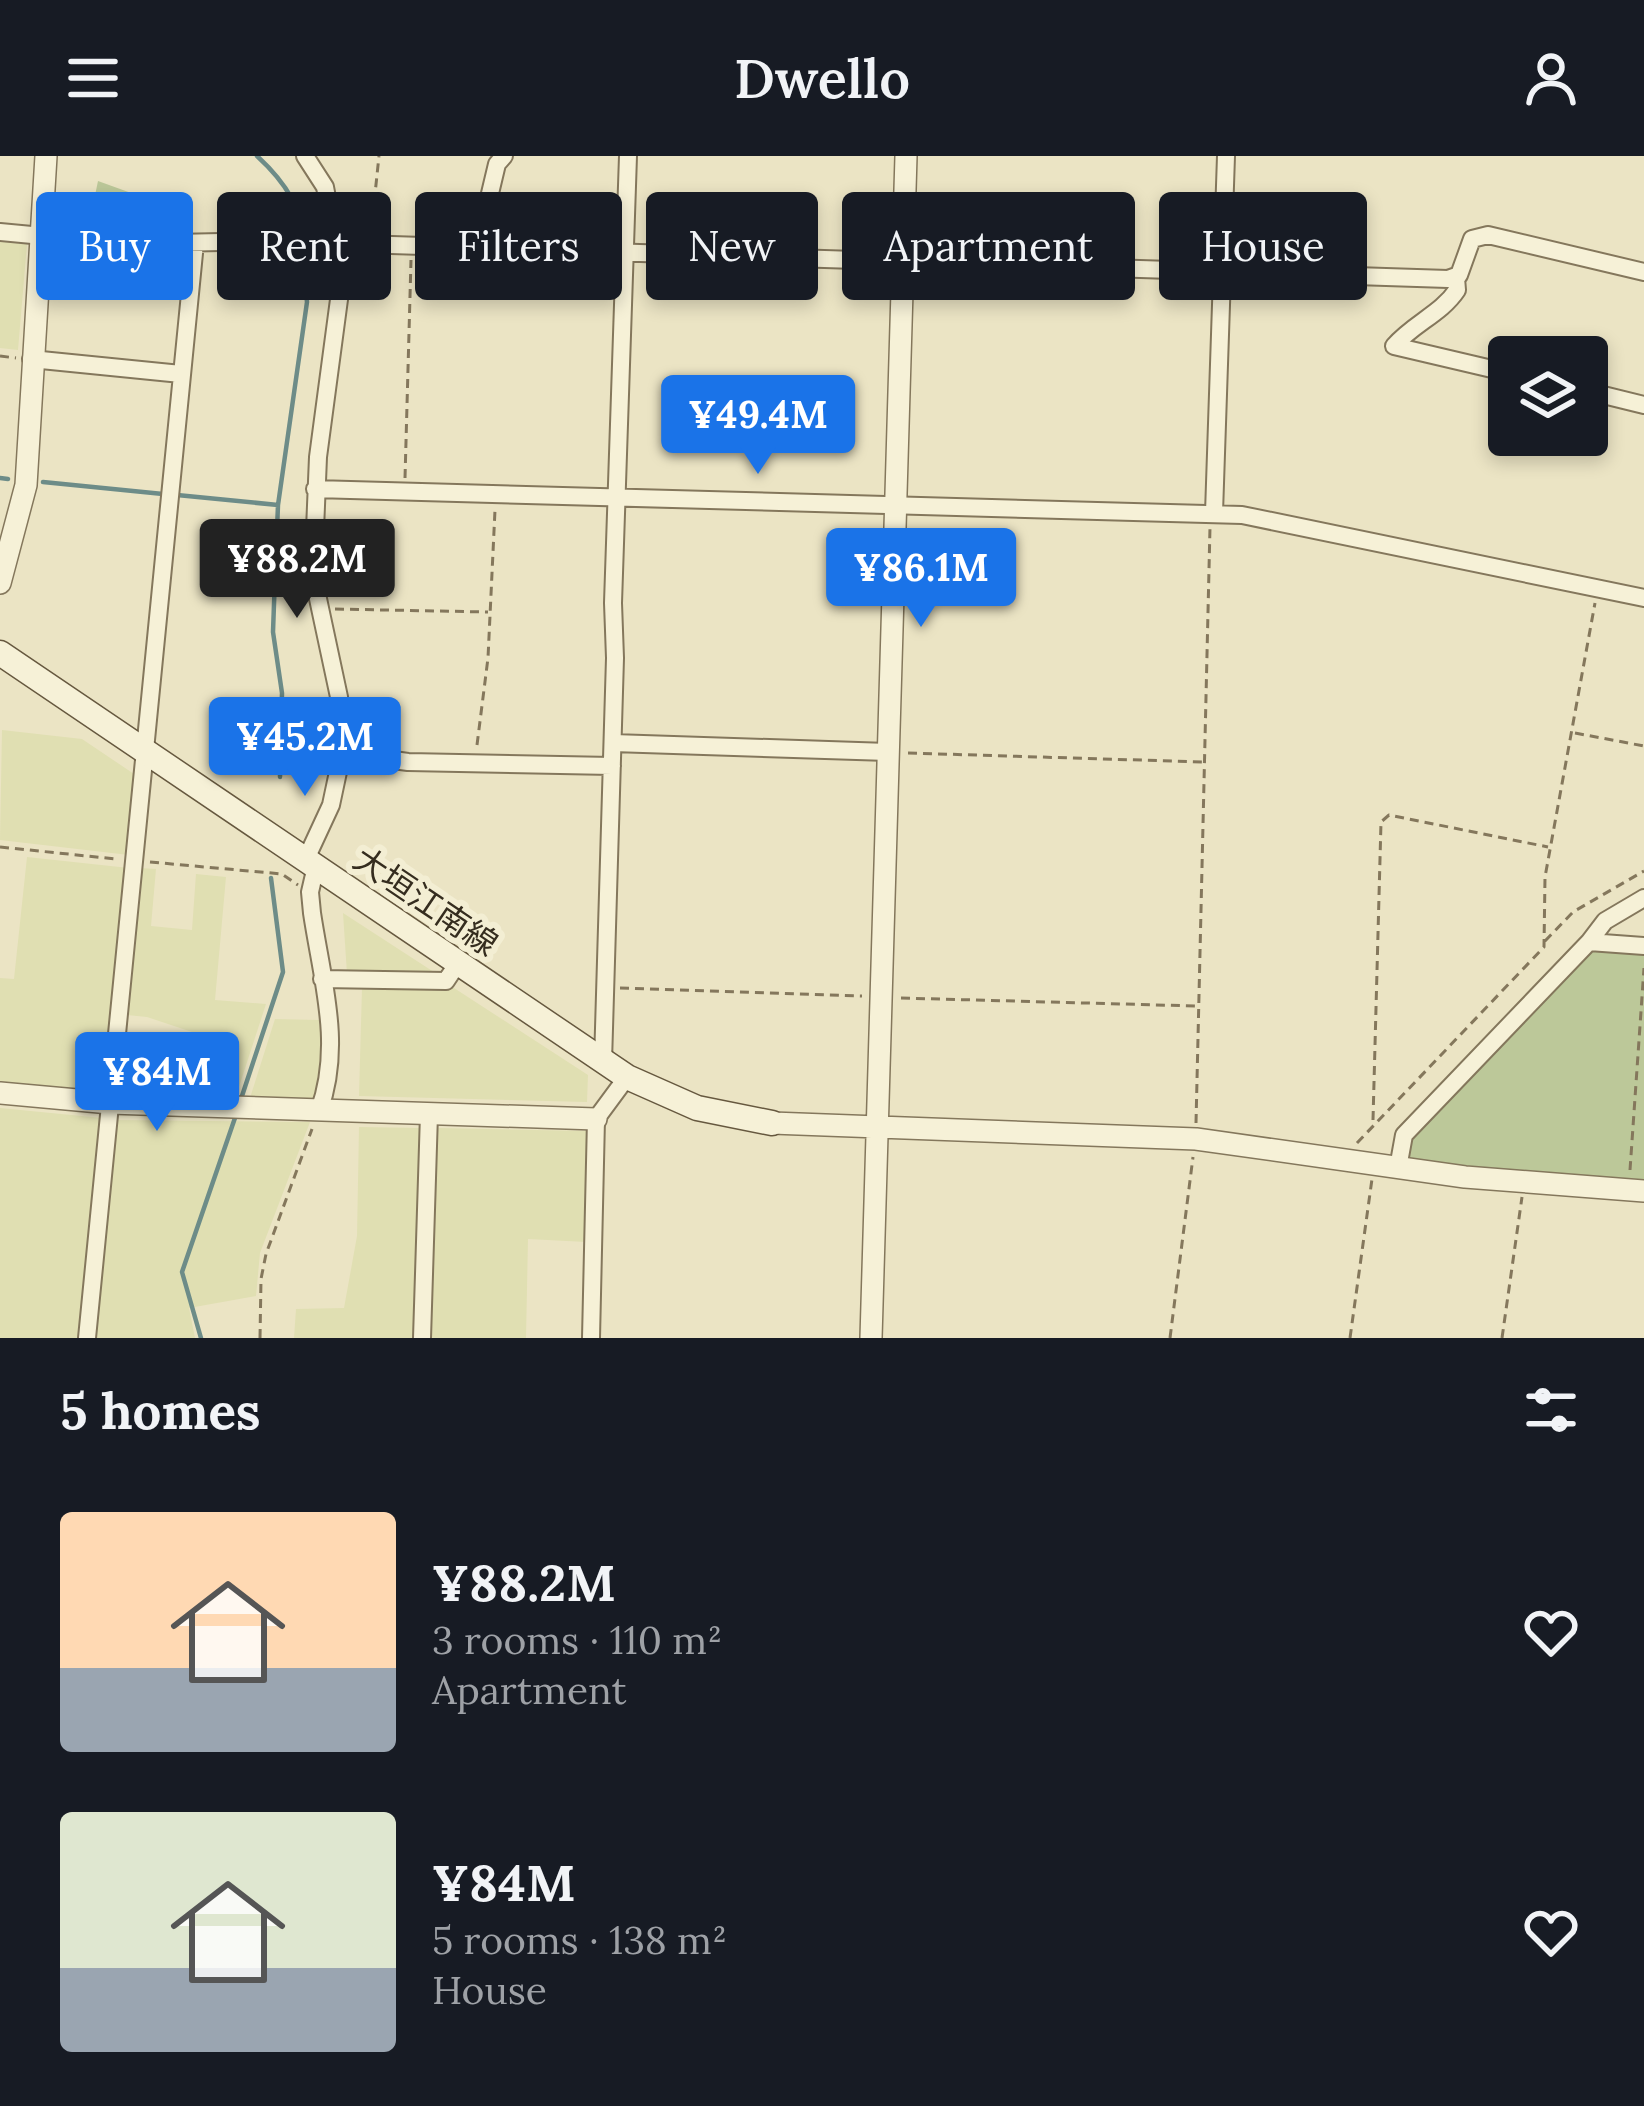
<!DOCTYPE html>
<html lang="en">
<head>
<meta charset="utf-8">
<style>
  body { margin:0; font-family:Lora,"Noto Sans JP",serif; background:#242831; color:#f1f3f6; height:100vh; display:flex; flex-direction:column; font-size:45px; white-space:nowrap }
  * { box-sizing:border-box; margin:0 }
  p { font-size:39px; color:#9ea1a6 }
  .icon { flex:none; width:66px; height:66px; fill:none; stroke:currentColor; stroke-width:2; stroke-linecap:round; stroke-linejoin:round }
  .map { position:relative; height:1182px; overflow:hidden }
  .sheet { display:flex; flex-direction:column; background:#171b24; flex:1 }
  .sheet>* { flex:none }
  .top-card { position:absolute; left:36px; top:36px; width:1572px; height:108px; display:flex; gap:24px }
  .controls { position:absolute; left:1488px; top:180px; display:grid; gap:24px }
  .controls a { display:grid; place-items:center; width:120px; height:120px; border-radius:12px; background:#171b24; box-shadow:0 6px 18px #0003; font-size:60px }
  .price { position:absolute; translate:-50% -102px; padding:0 27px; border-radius:12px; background:#1a73e8; color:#fff; font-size:39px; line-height:78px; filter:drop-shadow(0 3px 6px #0008) }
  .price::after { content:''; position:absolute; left:50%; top:72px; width:36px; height:27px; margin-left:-18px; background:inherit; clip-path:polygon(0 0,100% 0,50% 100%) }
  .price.active { background:#222; color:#fff }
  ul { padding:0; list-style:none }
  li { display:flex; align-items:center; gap:36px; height:300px; padding:0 60px }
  li span { display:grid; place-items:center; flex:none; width:336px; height:240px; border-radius:12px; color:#555 }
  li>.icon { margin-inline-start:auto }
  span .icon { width:144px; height:144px; fill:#fffc; stroke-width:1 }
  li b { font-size:51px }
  h2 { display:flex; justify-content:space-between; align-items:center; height:144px; padding:0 60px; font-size:51px }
  .chip { padding:0 42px; border-radius:12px; background:#171b24; box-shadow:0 6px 18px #0003; font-size:42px; line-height:108px }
  .chip.active { background:#1a73e8; color:#fff }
  header { display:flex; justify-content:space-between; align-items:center; height:156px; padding:0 60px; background:#171b24; font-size:54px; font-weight:600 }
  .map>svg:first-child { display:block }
  .farmland { fill:#e0dfb2 }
  .green { fill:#bcc899 }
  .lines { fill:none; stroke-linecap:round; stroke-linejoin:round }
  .stream { stroke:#6d8c88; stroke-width:4.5 }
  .minor-casing { stroke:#84775c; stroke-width:20 }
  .tertiary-casing { stroke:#84775c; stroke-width:24 }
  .secondary-casing { stroke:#66583f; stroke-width:27 }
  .path { stroke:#84775c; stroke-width:3; stroke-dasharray:9 6; stroke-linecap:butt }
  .minor { stroke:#f6f1d7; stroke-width:16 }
  .tertiary { stroke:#f6f1d7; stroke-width:21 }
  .secondary { stroke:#f6f1d7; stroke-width:24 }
  .labels { text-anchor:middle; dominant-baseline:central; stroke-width:12; stroke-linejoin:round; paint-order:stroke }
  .street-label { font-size:33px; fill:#352d1f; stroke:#f3eed3 }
</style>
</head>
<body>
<header><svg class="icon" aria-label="menu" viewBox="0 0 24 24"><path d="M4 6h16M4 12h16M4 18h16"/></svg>Dwello<svg class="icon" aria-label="person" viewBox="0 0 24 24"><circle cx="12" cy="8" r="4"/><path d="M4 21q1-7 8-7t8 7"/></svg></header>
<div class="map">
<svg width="1644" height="1182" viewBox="0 0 1644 1182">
  <rect width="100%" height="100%" fill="#ebe4c4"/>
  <!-- farmland -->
  <path class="farmland" d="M0 85 27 88 18 194 0 192Z
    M2 574 82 583 137 620 129 699 0 684Z
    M27 701 129 712 105 942 0 931V822L14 823Z
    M140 712 156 713 151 770 192 774 196 718 226 721 215 844 266 848 234 946 120 941 122 906 185 921 195 877 147 861 127 859Z
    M343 757 440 820 347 818Z
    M362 832H454L588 919 587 946 359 940Z
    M275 863 319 864 326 883 325 907 315 946 249 945Z
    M0 952 102 962 80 1182H0Z
    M115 964 310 966 260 1097 256 1140 189 1152 195 1182H94Z
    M359 971 421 972 414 1182H294L296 1153 344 1152 357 1080Z
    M437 972 588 975 586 1086 528 1083 526 1182H431Z"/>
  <!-- green -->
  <path class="green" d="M98 25 145 42 139 69 183 81 87 78Z
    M1595 791 1644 795V1027L1411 1007 1406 999 1409 983Z"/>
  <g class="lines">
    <!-- stream -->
    <path class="stream" d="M257 0C280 21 302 48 302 81
      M0 322 8 323
      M43 326 163 338
      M177 339 278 349
      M280 621 282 537 273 476 274 448 278 349 307 146 302 92
      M241 943 283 816 271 722
      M201 1182 182 1116 236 959"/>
    <defs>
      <path id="minor" d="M305 0 325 31 342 121 318 301 314 398 317 438 339 541 342 597 331 649 306 703
        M0 76 127 88 266 85 1448 123 1459 119 1472 83 1488 79 1644 116
        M477 92 497 8 504 0
        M1456 122 1457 134C1441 158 1414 167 1394 190L1509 217
        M31 203 181 218
        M1587 235 1644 249
        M315 333 1242 359 1644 442
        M1214 357 1226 0
        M613 587 888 596
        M342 597 408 606 612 610
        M316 710 310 736 312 757C322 824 343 889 319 955
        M1589 786 1605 765 1644 742
        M322 823 446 825 458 807
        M603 906 615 502 613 447 628 0
        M1398 1012 1404 979 1589 786 1644 790
        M87 1182 195 87
        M422 1182 429 958
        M591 1182 596 963 627 921"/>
      <path id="tertiary" d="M0 427 26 329 46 0
        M0 937 110 947 596 963
        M772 967 1196 983 1465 1021 1644 1035
        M871 1182 906 0"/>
      <path id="secondary" d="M0 497 627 921 697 952 772 967"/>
    </defs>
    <!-- minor casing -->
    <use href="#minor" class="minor-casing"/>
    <!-- tertiary casing -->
    <use href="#tertiary" class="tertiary-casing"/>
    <!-- secondary casing -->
    <use href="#secondary" class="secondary-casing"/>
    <!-- path -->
    <path class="path" d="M371 76 379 0
      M0 200 16 202
      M405 322 411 104
      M335 453 488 456
      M1575 577 1644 590
      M477 589 488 502 495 354
      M908 597 1204 606
      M0 691 116 703
      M150 706 282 718 298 729
      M1545 785 1573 756 1644 715
      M620 832 862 840
      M901 842 1196 850
      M1373 964 1381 666 1389 659 1548 691
      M1196 967 1210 371
      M1357 987 1544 791 1545 721 1595 447
      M1630 1014 1644 812
      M260 1182 261 1123 266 1098 312 973
      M1170 1182 1193 1001
      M1350 1182 1372 1023
      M1502 1182 1522 1041"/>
    <!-- minor -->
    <use href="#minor" class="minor"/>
    <!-- tertiary -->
    <use href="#tertiary" class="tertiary"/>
    <!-- secondary -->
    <use href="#secondary" class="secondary"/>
  </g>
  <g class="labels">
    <!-- street labels -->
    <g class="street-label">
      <text transform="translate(426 745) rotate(34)">大垣江南線</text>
    </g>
  </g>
</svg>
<div class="controls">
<a><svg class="icon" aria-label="layers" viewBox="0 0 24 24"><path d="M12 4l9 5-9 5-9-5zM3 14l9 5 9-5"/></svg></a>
</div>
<b class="price" style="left:758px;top:321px">¥49.4M</b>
<b class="price active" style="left:297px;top:465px">¥88.2M</b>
<b class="price" style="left:921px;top:474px">¥86.1M</b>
<b class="price" style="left:305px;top:643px">¥45.2M</b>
<b class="price" style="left:157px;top:978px">¥84M</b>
<div class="top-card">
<a class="chip active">Buy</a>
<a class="chip">Rent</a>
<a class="chip">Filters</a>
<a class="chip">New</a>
<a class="chip">Apartment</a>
<a class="chip">House</a>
</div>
</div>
<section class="sheet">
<h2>5 homes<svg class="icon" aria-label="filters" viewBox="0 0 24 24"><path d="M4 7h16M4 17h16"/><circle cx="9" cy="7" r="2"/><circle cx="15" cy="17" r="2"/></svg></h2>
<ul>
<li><span style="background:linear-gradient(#ffd9b3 65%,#9aa5b1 0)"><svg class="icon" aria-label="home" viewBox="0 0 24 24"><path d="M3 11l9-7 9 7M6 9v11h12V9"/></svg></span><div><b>¥88.2M</b><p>3 rooms · 110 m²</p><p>Apartment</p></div><svg class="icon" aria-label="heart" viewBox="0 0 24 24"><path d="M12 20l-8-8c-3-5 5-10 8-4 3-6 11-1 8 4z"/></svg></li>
<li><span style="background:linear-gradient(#dfe7d0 65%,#9aa5b1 0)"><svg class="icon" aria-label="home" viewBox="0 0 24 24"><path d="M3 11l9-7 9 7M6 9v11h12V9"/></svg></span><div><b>¥84M</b><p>5 rooms · 138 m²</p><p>House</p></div><svg class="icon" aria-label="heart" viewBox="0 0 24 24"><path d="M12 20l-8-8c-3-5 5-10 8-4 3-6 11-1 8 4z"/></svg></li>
</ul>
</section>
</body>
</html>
